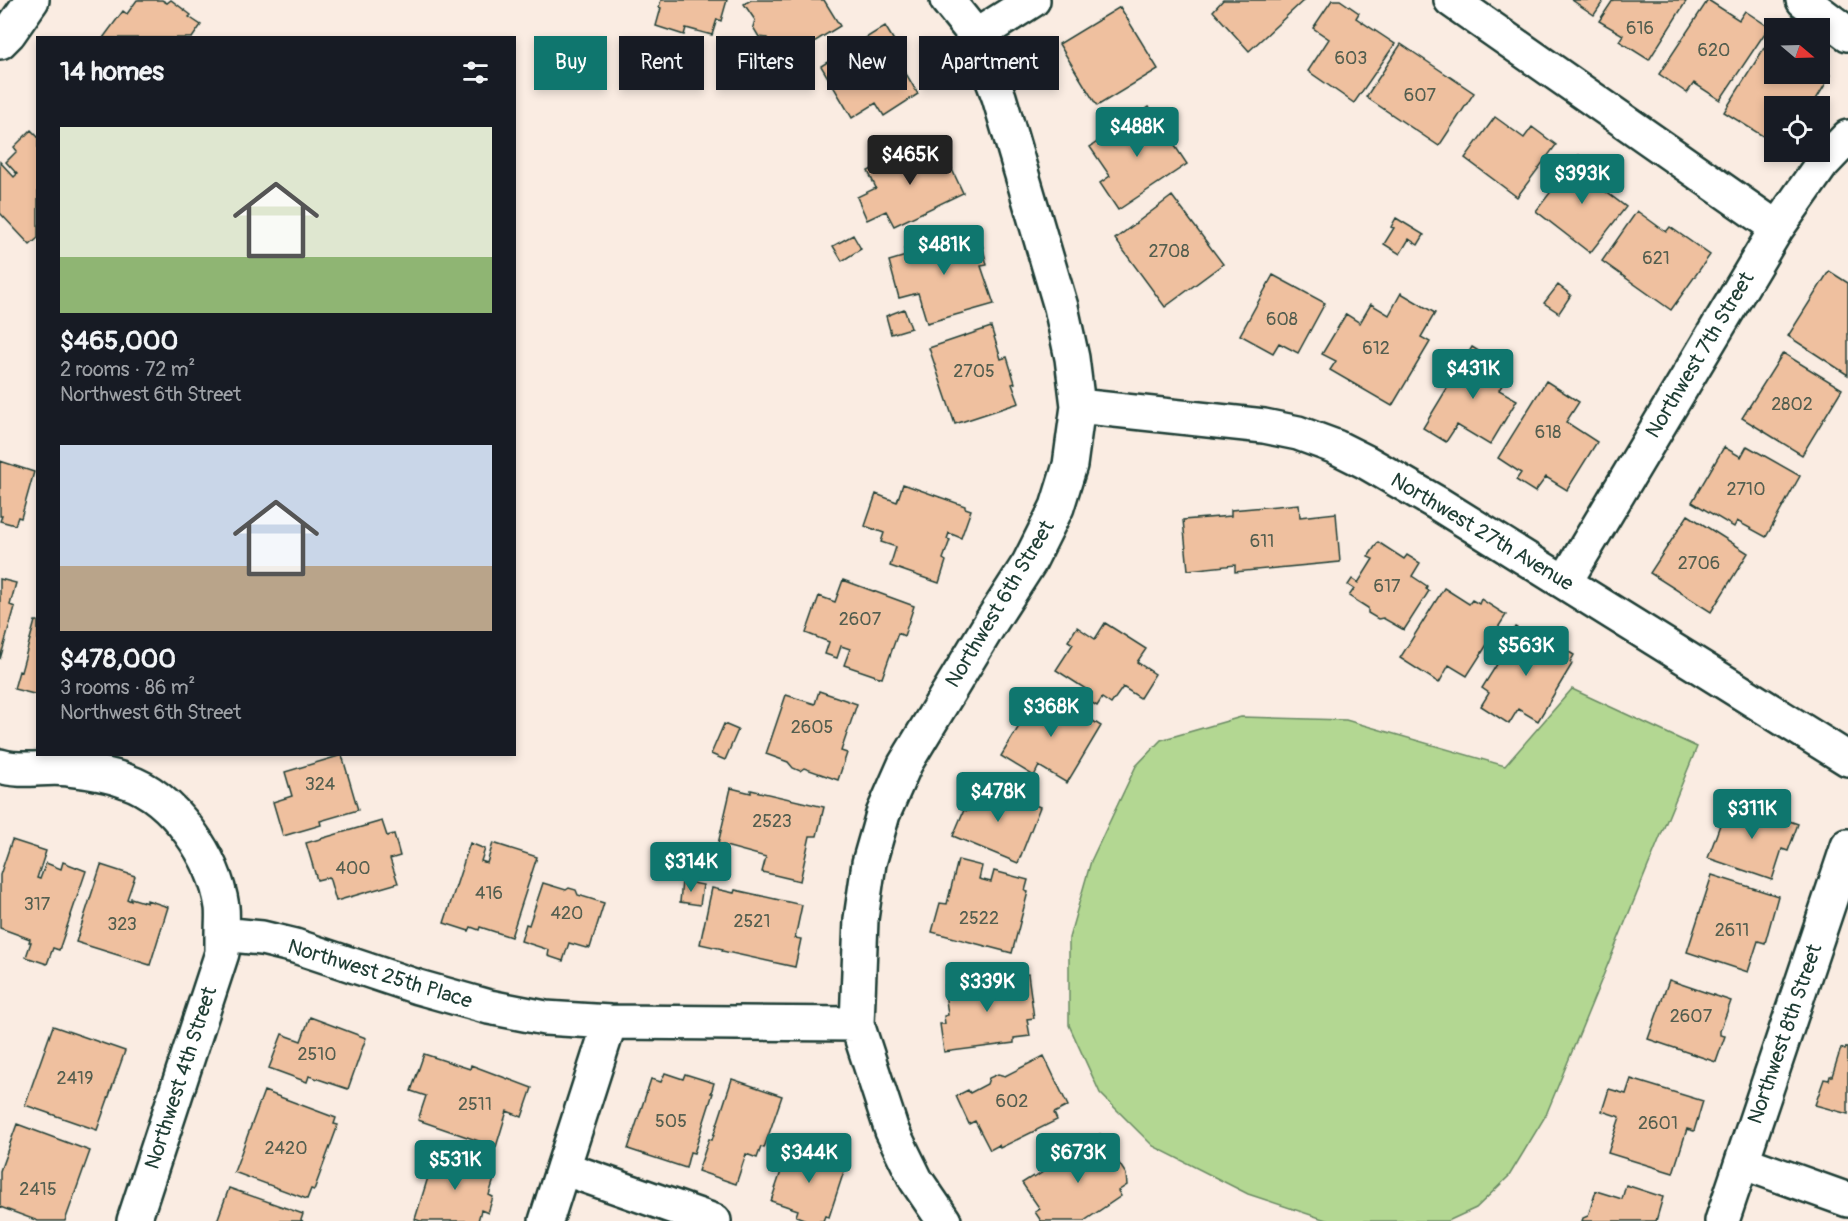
<!DOCTYPE html>
<html lang="en">
<head>
<meta charset="utf-8">
<style>
  body { margin:0; font-family:Pangolin,sans-serif; background:#242831; color:#f1f3f6; height:100vh; display:flex; flex-direction:column; font-size:22px; white-space:nowrap }
  * { box-sizing:border-box; margin:0 }
  p { font-size:20px; color:#9ea1a6 }
  .icon { flex:none; width:33px; height:33px; fill:none; stroke:currentColor; stroke-width:2; stroke-linecap:round; stroke-linejoin:round }
  .map { position:relative; flex:1; overflow:hidden }
  .panel { position:absolute; left:36px; top:36px; width:480px; height:720px; display:flex; flex-direction:column; background:#171b24; border-radius:0px; box-shadow:0 3px 9px #0003 }
  .panel>* { flex:none }
  .banner { position:absolute; left:534px; top:36px; width:570px; height:54px; display:flex; gap:12px }
  .needle { width:39px; rotate:109deg }
  .fabs { position:absolute; left:1764px; top:18px; display:grid; gap:12px }
  .fabs a { display:grid; place-items:center; width:66px; height:66px; border-radius:0px; background:#171b24; box-shadow:0 3px 9px #0003; font-size:30px }
  .price { position:absolute; translate:-50% -51px; padding:0 14px; border-radius:6px; background:#0f766e; color:#fff; font-size:20px; line-height:39px; filter:drop-shadow(0 2px 3px #0008) }
  .price::after { content:''; position:absolute; left:50%; top:36px; width:18px; height:14px; margin-left:-9px; background:inherit; clip-path:polygon(0 0,100% 0,50% 100%) }
  .price.on { background:#222; color:#fff }
  ul { padding:0; list-style:none }
  li { display:grid; align-content:center; gap:12px; height:318px; padding:0 24px }
  li span { display:grid; place-items:center; height:186px; border-radius:0px; color:#555 }
  li>.icon { margin-inline-start:auto }
  span .icon { width:108px; height:108px; fill:#fffc; stroke-width:1 }
  li b { font-size:26px }
  h2 { display:flex; justify-content:space-between; align-items:center; height:72px; padding:0 24px; font-size:26px }
  .pill { padding:0 21px; border-radius:0px; background:#171b24; box-shadow:0 3px 9px #0003; font-size:21px; line-height:54px }
  .pill.on { background:#0f766e; color:#fff }
  .map>svg:first-child { display:block }
  .green { fill:#b3d792; stroke:#698a63; stroke-width:1.5 }
  .building { fill:#efc09f; stroke:#1f3d34; stroke-width:1.5 }
  .lines { fill:none; stroke-linecap:round; stroke-linejoin:round }
  .minor-casing { stroke:#1f3d34; stroke-width:38 }
  .minor { stroke:#fff; stroke-width:33 }
  .labels { text-anchor:middle; dominant-baseline:central; stroke-width:6; stroke-linejoin:round; paint-order:stroke }
  .number-label { font-size:18px; fill:#535e4f }
  .street-label { font-size:21px; fill:#1f3d34; stroke:#fff }
</style>
</head>
<body>
<div class="map">
<svg width="1848" height="1221" viewBox="0 0 1848 1221">
  <rect width="100%" height="100%" fill="#faece2"/>
  <filter id="ink" filterUnits="userSpaceOnUse"><feTurbulence type="fractalNoise" baseFrequency=".0167" numOctaves="2"/><feDisplacementMap in="SourceGraphic" scale="12" xChannelSelector="R" yChannelSelector="G"/><feConvolveMatrix kernelMatrix="1 2 1 2 8 2 1 2 1" color-interpolation-filters="sRGB"/></filter>
  <g filter="url(#ink)">
    <!-- green -->
    <path class="green" d="M1572 689 1697 747 1546 1115 1509 1176 1476 1208 1448 1221H1329L1248 1194 1153 1146 1100 1093 1069 1025V938L1091 861 1136 766 1161 740 1241 717 1346 720 1505 766Z"/>
    <!-- building -->
    <path class="building" d="M137 0H162L167 3 171 0 191 15 189 17 201 25 192 38H103L123 11 127 14Z
      M661 0H727L721 21 717 19 712 35 686 28 684 35 656 26 661 8 659 7Z
      M751 0H824L840 26 781 62 767 38 759 37 753 27 755 20 744 4Z
      M1223 0H1304L1249 51 1213 11Z
      M1332 0H1340L1359 13 1356 18 1395 44 1354 103 1308 71 1329 39 1313 28Z
      M1572 0H1604L1594 15Z
      M1613 0H1687L1649 60 1619 41 1623 35 1599 21Z
      M1708 0 1739 20 1745 11 1769 27 1720 100 1694 83 1687 93 1659 74Z
      M1120 7 1158 69 1097 106 1059 44Z
      M885 26 901 52 895 55 918 94 884 116 876 103 852 118 821 66Z
      M1401 44 1474 93 1439 146 1366 97Z
      M1766 45 1774 50V74H1820V67L1831 75 1812 106H1774V143L1724 112Z
      M1149 107 1187 164 1118 210 1100 183 1110 176 1090 147Z
      M1495 117 1524 138 1532 127 1556 145 1517 197 1465 158Z
      M31 130 38 137V238L30 245 0 213V162L14 177 17 174 6 162 17 151 14 147Z
      M931 141 943 166 949 163 963 193 894 226 886 211 867 220 857 197 876 188 868 171Z
      M1579 155 1609 178 1601 188 1626 207 1590 253 1536 211Z
      M1172 196 1223 264 1165 307 1115 239Z
      M1637 211 1666 232 1670 227 1710 255 1671 310 1602 261Z
      M1396 218 1424 235 1418 245 1409 239 1400 254 1384 244 1394 228 1391 227Z
      M961 232 965 244 981 240 987 265 981 266 994 304 927 323 918 293 899 298 889 261 906 256 904 248Z
      M853 235 861 249 842 261 833 246Z
      M1829 271 1848 283V375L1788 336Z
      M1273 275 1325 303 1298 353 1279 343 1273 353 1240 335Z
      M1558 285 1571 295 1559 313 1544 303Z
      M1401 293 1435 313 1421 337 1430 342 1392 406 1330 370 1336 361 1322 354 1346 314 1360 323 1371 304 1389 315Z
      M904 309 911 328 891 334 886 316Z
      M991 327 1001 359 1007 357 1015 383 1012 384 1019 403 955 424 929 348Z
      M1472 347 1511 371 1499 390 1517 400 1490 445 1457 425 1446 442 1423 428Z
      M1783 353 1842 389 1802 455 1742 418Z
      M1546 381 1579 402 1566 422 1597 442 1567 490 1546 477 1535 492 1516 480 1521 473 1498 458Z
      M1747 446 1800 476 1766 537 1737 521 1734 527 1692 502 1724 447 1741 457Z
      M0 461 34 472 21 518 18 517 15 525 0 521 2 516H0Z
      M903 484 965 506V508L971 510 961 538 949 533 947 539 950 540 943 559 946 561 939 583 890 566 896 547 881 542 884 533 865 526 876 494 897 502Z
      M1299 504 1300 517 1336 513 1340 562 1235 572V565L1188 570 1183 520 1231 516V510Z
      M1688 515 1748 553 1711 612 1650 573Z
      M1378 542 1404 559 1407 555 1420 563 1412 576 1427 586 1426 589 1429 591 1404 630 1383 618 1378 619 1368 613V608L1349 596 1354 589 1348 585 1352 579 1358 583 1373 559 1368 557Z
      M0 579 16 583 10 605 15 607 0 659Z
      M843 580 914 606 904 636 898 633 882 678 844 665 850 649 841 646 837 658 825 654 829 642 806 633 819 596 835 602Z
      M1444 588 1469 604 1472 600 1479 604 1481 599 1506 615 1467 676 1449 665 1439 683 1400 658Z
      M35 621H38V695L14 689 19 671 21 672Z
      M1105 623 1146 649 1137 662 1155 674 1140 698 1123 687 1111 704 1102 698 1097 706 1087 700 1092 693 1056 670 1073 644 1068 641 1077 627 1095 639Z
      M1515 627 1545 645 1549 640 1574 655 1570 662 1572 664 1538 721 1518 709 1509 724 1481 706 1489 693 1482 688 1511 642 1508 640Z
      M819 691 857 704 841 751 847 753 838 780 804 768 800 771 793 768 788 762 766 754 786 695 815 704Z
      M1050 694 1101 726 1067 783 1039 766 1034 776 1001 756 1021 723 1016 720 1029 698 1042 706Z
      M724 724 738 730 725 760 711 754Z
      M342 755 358 810 320 821 321 825 283 836 273 802 292 796 285 772Z
      M978 785 989 790 990 787 1040 807 1018 863 953 836 964 810 968 811Z
      M731 788 751 793V790L824 807 817 836H810L800 881 762 872 766 857 718 844Z
      M1729 800 1798 824 1788 851 1782 849 1772 880 1708 858Z
      M382 821 387 836 394 834 400 856 390 859 398 883 336 901 329 877 317 880 306 843Z
      M12 840 46 851 37 878 40 879 46 863 61 869 63 862 86 871 59 950 53 948 47 964 26 957 31 942H29L30 939 0 928V875Z
      M470 843 485 849 481 861 487 863 493 843 537 857 511 937 480 927 479 930 471 927 469 931 444 923Z
      M958 860 982 866 979 879 991 882 994 871 1028 880 1025 891 1028 892 1012 953 932 932 940 903 947 904Z
      M101 865 135 876 127 899 131 901V898L147 903V900L168 907 150 965 76 942Z
      M1712 875 1778 896 1765 943 1758 941 1748 972 1687 952Z
      M682 881 703 885 700 905 680 902Z
      M543 883 566 890 569 888 576 890 578 895 604 903 590 948 587 947 586 948 569 943 563 961 548 956 549 950 521 941 526 924 529 925Z
      M712 888 734 893 735 890 802 905 795 938 801 939 795 967 722 951 723 949 700 944Z
      M1028 974 1034 1018 1027 1019 1030 1036 1014 1038V1043L944 1052 940 1024H945L944 1016 948 1015 944 985Z
      M1669 980 1731 1001 1720 1031V1035L1725 1036 1716 1062 1648 1039Z
      M310 1017 366 1038 348 1089 309 1076 307 1082 269 1068 282 1034 301 1041Z
      M53 1026 125 1051 97 1130 25 1105Z
      M1846 1047H1848V1114L1815 1105 1824 1079 1829 1080 1830 1076H1832L1841 1048 1845 1050Z
      M424 1054 470 1069 471 1065 532 1088 522 1117 507 1111 496 1147 418 1120 426 1096 411 1091Z
      M1044 1056 1068 1106 1054 1113 1057 1120 1000 1148 999 1145 990 1150 975 1121 969 1124 956 1096 968 1090 970 1093 987 1084 989 1078 998 1074 1005 1076Z
      M665 1073 683 1079 685 1074 714 1083 711 1093H713L694 1153 690 1152 686 1168 628 1149 651 1079 661 1082Z
      M732 1079 782 1096 764 1148 761 1147 757 1158 746 1154 736 1184 698 1171 709 1139 712 1140Z
      M1631 1079 1703 1101 1694 1131 1687 1129 1673 1173 1608 1153 1620 1117 1602 1111 1609 1089 1626 1094Z
      M264 1091 336 1118 334 1124 338 1125 314 1190 311 1189 307 1199 234 1172Z
      M17 1124 90 1151 65 1221H38L0 1207V1171Z
      M1100 1134 1126 1174 1127 1185 1118 1191 1121 1196 1084 1221H1041L1035 1212 1040 1209 1022 1183 1033 1176 1034 1178Z
      M790 1145 846 1165 829 1217 825 1216 823 1221H809L796 1216 798 1210 771 1201Z
      M447 1150 481 1161 477 1173 494 1179 489 1195 493 1197 488 1213 481 1210 478 1221H420L415 1219 434 1158 443 1161Z
      M1626 1185 1663 1197 1656 1221H1582L1583 1218 1588 1216 1596 1191 1622 1199Z
      M229 1188 303 1214 301 1220 303 1221H217Z"/>
    <g class="lines">
      <defs>
        <path id="minor" d="M1451 0 1777 228
          M1803 0 1848 34
          M976 36 1033 0
          M0 42 9 33 32 0
          M1078 406 1264 426 1298 433 1336 447 1366 462 1437 503 1848 759
          M1565 582 1777 228 1822 164 1848 137
          M0 766C22 773 46 766 68 769 88 771 108 774 126 781 174 797 215 858 222 907 223 915 222 925 222 934L262 938 295 946 418 987 489 1007 545 1018 610 1022 857 1024
          M1742 1162 1848 1200
          M563 1168 714 1221
          M134 1221 222 953V934
          M546 1221 610 1022
          M944 1221 916 1180 892 1131 857 1024 861 919 869 863 883 814 905 764 991 622 1029 563 1057 507 1070 465 1078 406 1072 358 1061 307 999 97 976 36 947 0
          M1722 1221 1848 846"/>
      </defs>
      <!-- minor casing -->
      <use href="#minor" class="minor-casing"/>
      <!-- minor -->
      <use href="#minor" class="minor"/>
    </g>
  </g>
  <g class="labels">
    <!-- number labels -->
    <g class="number-label">
      <text x="1640" y="28">616</text>
      <text x="1714" y="50">620</text>
      <text x="1351" y="58">603</text>
      <text x="1420" y="95">607</text>
      <text x="1169" y="251">2708</text>
      <text x="1656" y="258">621</text>
      <text x="1282" y="319">608</text>
      <text x="1376" y="348">612</text>
      <text x="974" y="371">2705</text>
      <text x="1792" y="404">2802</text>
      <text x="1548" y="432">618</text>
      <text x="1746" y="489">2710</text>
      <text x="1262" y="541">611</text>
      <text x="1699" y="563">2706</text>
      <text x="1387" y="586">617</text>
      <text x="860" y="619">2607</text>
      <text x="812" y="727">2605</text>
      <text x="320" y="784">324</text>
      <text x="772" y="821">2523</text>
      <text x="353" y="868">400</text>
      <text x="489" y="893">416</text>
      <text x="37" y="904">317</text>
      <text x="567" y="913">420</text>
      <text x="979" y="918">2522</text>
      <text x="752" y="921">2521</text>
      <text x="122" y="924">323</text>
      <text x="1732" y="930">2611</text>
      <text x="1691" y="1016">2607</text>
      <text x="317" y="1054">2510</text>
      <text x="75" y="1078">2419</text>
      <text x="1012" y="1101">602</text>
      <text x="475" y="1104">2511</text>
      <text x="671" y="1121">505</text>
      <text x="1658" y="1123">2601</text>
      <text x="286" y="1148">2420</text>
      <text x="38" y="1189">2415</text>
    </g>
    <!-- street labels -->
    <g class="street-label">
      <text transform="translate(1700 355) rotate(-59)">Northwest 7th Street</text>
      <text transform="translate(1482 532) rotate(31)">Northwest 27th Avenue</text>
      <text transform="translate(1000 604) rotate(-59)">Northwest 6th Street</text>
      <text transform="translate(380 974) rotate(17)">Northwest 25th Place</text>
      <text transform="translate(1785 1034) rotate(-71)">Northwest 8th Street</text>
      <text transform="translate(181 1078) rotate(-72)">Northwest 4th Street</text>
    </g>
  </g>
</svg>
<div class="fabs">
<a><svg class="needle" viewBox="-14 -14 28 28"><path d="M0-13l5 13h-10z" fill="#e53935"/><path d="M0 13l5-13h-10z" fill="#9ea1a6"/></svg></a>
<a><svg class="icon" aria-label="locate" viewBox="0 0 24 24"><circle cx="12" cy="12" r="6"/><path d="M12 2v4M12 18v4M2 12h4M18 12h4"/></svg></a>
</div>
<b class="price" style="left:1137px;top:158px">$488K</b>
<b class="price on" style="left:910px;top:186px">$465K</b>
<b class="price" style="left:1582px;top:205px">$393K</b>
<b class="price" style="left:944px;top:276px">$481K</b>
<b class="price" style="left:1473px;top:400px">$431K</b>
<b class="price" style="left:1526px;top:677px">$563K</b>
<b class="price" style="left:1051px;top:738px">$368K</b>
<b class="price" style="left:998px;top:823px">$478K</b>
<b class="price" style="left:1752px;top:840px">$311K</b>
<b class="price" style="left:691px;top:893px">$314K</b>
<b class="price" style="left:987px;top:1013px">$339K</b>
<b class="price" style="left:809px;top:1184px">$344K</b>
<b class="price" style="left:1078px;top:1184px">$673K</b>
<b class="price" style="left:455px;top:1191px">$531K</b>
<div class="banner">
<a class="pill on">Buy</a>
<a class="pill">Rent</a>
<a class="pill">Filters</a>
<a class="pill">New</a>
<a class="pill">Apartment</a>
</div>
<section class="panel">
<h2>14 homes<svg class="icon" aria-label="filters" viewBox="0 0 24 24"><path d="M4 7h16M4 17h16"/><circle cx="9" cy="7" r="2"/><circle cx="15" cy="17" r="2"/></svg></h2>
<ul>
<li><span style="background:linear-gradient(#dfe7d0 70%,#8fb573 0)"><svg class="icon" aria-label="home" viewBox="0 0 24 24"><path d="M3 11l9-7 9 7M6 9v11h12V9"/></svg></span><div><b>$465,000</b><p>2 rooms · 72 m²</p><p>Northwest 6th Street</p></div></li>
<li><span style="background:linear-gradient(#c9d6e8 65%,#b9a48a 0)"><svg class="icon" aria-label="home" viewBox="0 0 24 24"><path d="M3 11l9-7 9 7M6 9v11h12V9"/></svg></span><div><b>$478,000</b><p>3 rooms · 86 m²</p><p>Northwest 6th Street</p></div></li>
</ul>
</section>
</div>
</body>
</html>
